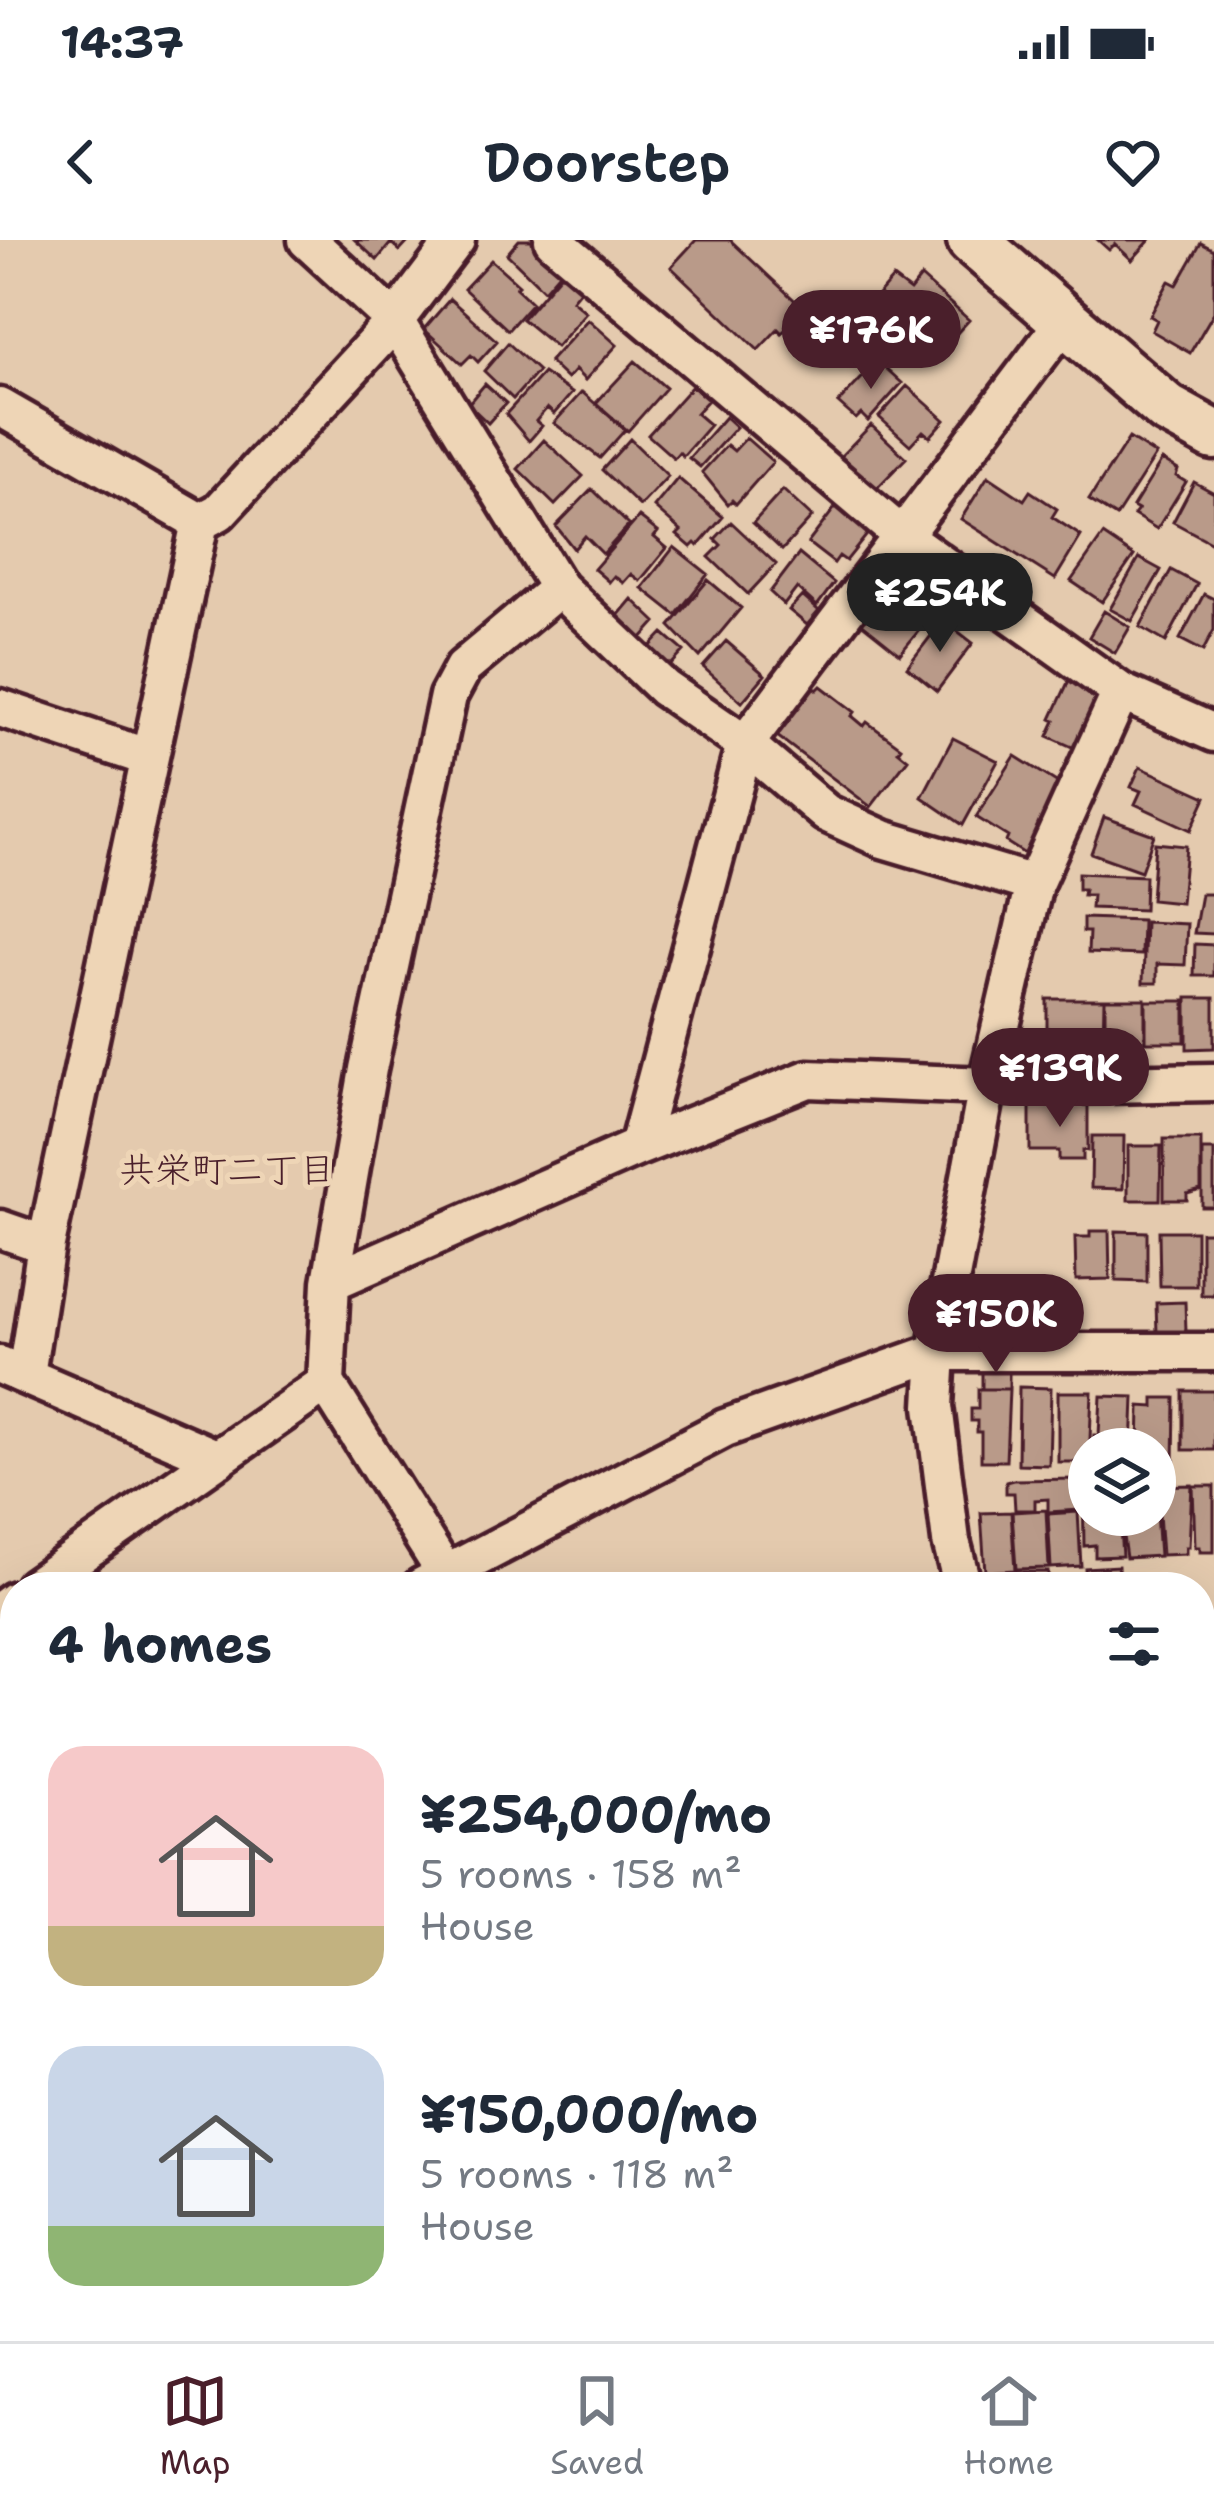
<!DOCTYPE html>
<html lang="en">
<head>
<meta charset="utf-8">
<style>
  body { margin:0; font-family:"Shantell Sans","Klee One",sans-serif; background:#f6f6f7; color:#1f2937; height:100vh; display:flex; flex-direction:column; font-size:45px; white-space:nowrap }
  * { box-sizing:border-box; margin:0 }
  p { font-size:39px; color:#747a83 }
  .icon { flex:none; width:66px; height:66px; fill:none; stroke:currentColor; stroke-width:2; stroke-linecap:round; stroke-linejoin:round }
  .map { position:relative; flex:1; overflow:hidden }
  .side { position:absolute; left:0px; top:1332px; width:1215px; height:771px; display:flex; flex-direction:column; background:#fff; border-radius:48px 48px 0 0; box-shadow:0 12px 48px #0002 }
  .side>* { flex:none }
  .fabs { position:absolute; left:1068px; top:1188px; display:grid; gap:24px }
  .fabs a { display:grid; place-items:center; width:108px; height:108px; border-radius:50%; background:#fff; box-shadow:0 12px 48px #0002; font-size:60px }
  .price { position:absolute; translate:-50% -102px; padding:0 27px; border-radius:42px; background:#4a1f2b; color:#fff; font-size:39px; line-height:78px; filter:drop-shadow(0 3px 6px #0008) }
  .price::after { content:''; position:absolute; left:50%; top:72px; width:36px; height:27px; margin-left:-18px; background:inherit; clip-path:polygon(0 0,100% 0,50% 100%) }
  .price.on { background:#222; color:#fff }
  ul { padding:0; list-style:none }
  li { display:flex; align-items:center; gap:36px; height:300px; padding:0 48px }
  li span { display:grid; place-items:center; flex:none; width:336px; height:240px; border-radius:36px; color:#555 }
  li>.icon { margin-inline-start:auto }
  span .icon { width:144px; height:144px; fill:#fffc; stroke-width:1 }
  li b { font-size:51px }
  h2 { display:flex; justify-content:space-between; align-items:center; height:144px; padding:0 48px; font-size:51px }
  .status { display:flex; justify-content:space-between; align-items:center; height:84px; padding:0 60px; background:#fff; direction:ltr }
  .status svg { height:33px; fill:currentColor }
  header { display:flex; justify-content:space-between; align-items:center; height:156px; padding:0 48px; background:#fff; font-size:54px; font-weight:600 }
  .tab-bar { display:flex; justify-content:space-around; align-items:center; height:168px; border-top:3px solid #e0e1e3; background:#fff; font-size:33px; color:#747a83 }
  .tab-bar a { display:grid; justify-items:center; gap:6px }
  .tab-bar .on { color:#4a1f2b }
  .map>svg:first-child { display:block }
  .building { fill:#b99a89; stroke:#4a1f2b; stroke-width:3 }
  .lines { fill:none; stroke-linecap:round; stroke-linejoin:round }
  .street-casing { stroke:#4a1f2b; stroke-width:45 }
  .secondary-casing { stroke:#4a1f2b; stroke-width:57 }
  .highway-casing { stroke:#4a1f2b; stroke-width:72 }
  .street { stroke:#eed5b6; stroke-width:36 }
  .secondary { stroke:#eed5b6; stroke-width:48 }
  .highway { stroke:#eed5b6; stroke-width:63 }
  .rail-casing { stroke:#4a1f2b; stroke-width:14 }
  .rail { stroke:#eed5b6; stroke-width:9; stroke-dasharray:27; stroke-linecap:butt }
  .labels { text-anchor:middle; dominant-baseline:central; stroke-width:10; stroke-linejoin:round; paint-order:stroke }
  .neighbourhood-label { font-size:36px; fill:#4a1f2b; stroke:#eed5b6 }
</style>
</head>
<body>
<div class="status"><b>14:37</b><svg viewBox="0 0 49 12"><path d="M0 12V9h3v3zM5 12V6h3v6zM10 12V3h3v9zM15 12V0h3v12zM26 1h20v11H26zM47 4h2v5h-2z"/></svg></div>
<header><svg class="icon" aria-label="back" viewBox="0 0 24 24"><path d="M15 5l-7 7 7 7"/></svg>Doorstep<svg class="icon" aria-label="heart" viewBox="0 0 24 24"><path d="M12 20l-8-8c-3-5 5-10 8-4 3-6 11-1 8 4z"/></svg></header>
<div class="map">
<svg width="1214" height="2101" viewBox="0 0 1214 2101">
  <rect width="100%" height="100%" fill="#e4caae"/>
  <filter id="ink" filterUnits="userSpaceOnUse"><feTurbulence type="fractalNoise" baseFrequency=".00833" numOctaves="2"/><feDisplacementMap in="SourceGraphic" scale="24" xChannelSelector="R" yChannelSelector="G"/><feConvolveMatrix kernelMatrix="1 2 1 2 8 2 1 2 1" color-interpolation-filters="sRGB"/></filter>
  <g filter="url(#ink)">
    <!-- building -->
    <path class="building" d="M355 0H410L400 11 391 3 377 20Z
      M519 0H533L564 27 544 50 507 14Z
      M696 0H730L804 69 782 93 778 89 758 110 671 27Z
      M1098 0H1150L1132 20 1115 4 1109 10Z
      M1201 3 1214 10V72L1190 113 1152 91 1157 80 1150 76 1169 41 1177 45Z
      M491 20 519 45 516 48 532 63 508 90 464 49Z
      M566 28 585 44 572 60 586 72 556 107 522 79Z
      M921 37 969 80 931 121 871 63 893 38 910 51Z
      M450 59 497 101 478 122 471 115 462 124 424 89Z
      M588 79 617 105 585 140 575 130 567 139 549 122Z
      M508 103 538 131 513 159 484 131Z
      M635 121 666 148 628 191 596 163Z
      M878 121 902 143 868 181 861 174 856 179 838 163Z
      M543 133 572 153 554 174 547 168 536 181 542 186 529 201 506 174Z
      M485 144 506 163 488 183 468 164Z
      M692 146 708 160 696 173 710 185 683 216 679 212 674 218 648 195Z
      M907 146 945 180 930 197 923 191 910 205 879 177Z
      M582 152 625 190 600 218 554 183Z
      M725 177 736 187 700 227 689 218Z
      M871 185 906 218 876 249 841 216Z
      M746 198 773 222 736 264 732 260 728 264 702 232 727 205 734 211Z
      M1129 198 1156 215 1116 277 1089 260Z
      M630 199 668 236 640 266 602 230Z
      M544 200 583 236 555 265 518 229Z
      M1162 220 1178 230 1176 236 1186 242 1157 289 1134 275 1138 270 1133 267Z
      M988 236 1024 260 1030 251 1057 269 1052 277 1081 296 1055 339 961 279Z
      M678 238 723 277 698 306 695 303 691 307 677 295 681 291 654 267Z
      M1194 242 1214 253V304L1173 282Z
      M592 249 629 285 603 314 585 296 574 309 556 286Z
      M783 250 812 277 782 310 753 283Z
      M837 265 870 291 846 321 839 316 834 323 808 303Z
      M639 277 658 292 654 297 667 308 640 341 631 334 623 343 614 336 609 342 594 329Z
      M731 282 776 324 748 354 709 317 721 305 715 299Z
      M1103 295 1134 316 1102 362 1071 341Z
      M674 307 708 334 676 375 642 348Z
      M799 314 834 343 817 366 797 348 784 365 770 352Z
      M1139 318 1161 330 1132 381 1110 369Z
      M1171 330 1197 344 1166 402 1140 387Z
      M708 340 741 368 700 417 670 386Z
      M893 341 933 373 900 414 860 382Z
      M950 353 974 369 961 389 936 373Z
      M1204 354 1214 359V390L1203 411 1180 399Z
      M802 356 819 371 807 385 789 370Z
      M632 359 656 382 640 400 616 378Z
      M1104 371 1130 387 1115 413 1089 397Z
      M943 380 973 403 937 451 907 427Z
      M663 393 684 411 669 427 648 409Z
      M726 401 765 435 742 462 703 427Z
      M1070 438 1113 458 1079 510 1048 496 1055 481 1051 479Z
      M810 444 817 450 821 446 855 472 852 476 864 486 867 482 901 507 898 511 908 519 871 567 773 493Z
      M953 498 998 521 963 585 922 557Z
      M1015 516 1066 548 1031 618 1006 602 1008 597 976 577Z
      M1140 527 1206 557 1191 590 1135 564 1141 551 1131 547Z
      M1104 577 1154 595 1141 631 1091 613Z
      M1155 603 1186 606 1181 663 1151 660Z
      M1078 633 1145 636 1144 670 1091 668 1092 655H1083L1084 649H1078Z
      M1201 654H1214V694L1194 693Z
      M1083 678 1142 680 1141 715 1088 713 1089 692H1083Z
      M1145 682 1187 684 1185 725 1157 724V743H1143Z
      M1195 704 1214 705V736H1194Z
      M1187 758H1214V808L1187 809Z
      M1047 759H1104L1103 804 1047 800Z
      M1105 759H1145V802H1105Z
      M1146 761H1185V802H1146Z
      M1030 865H1088V911L1083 910V920H1059V911H1030Z
      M1092 896H1124L1123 949 1091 948Z
      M1164 899H1201V950L1187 954V960H1164Z
      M1128 906H1161L1160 960H1128Z
      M1202 910H1214V967H1202Z
      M1090 991H1109L1110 1039 1076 1040 1075 997H1090Z
      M1116 991 1147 992V1042L1116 1041Z
      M1159 991H1196V1046H1160Z
      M1201 992H1214V1055H1201Z
      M1185 1062 1186 1092 1157 1093 1156 1063Z
      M982 1122H1009V1149H982Z
      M1019 1147 1051 1148 1049 1225 1018 1224Z
      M978 1149H1009L1006 1221H981V1192H977V1181H971V1169H978Z
      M1183 1151H1214V1210H1183Z
      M1058 1152H1092L1089 1222H1058Z
      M1101 1156 1134 1157 1132 1209H1093L1094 1195H1099Z
      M1154 1158H1175L1174 1227 1155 1226V1209H1139L1140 1166 1154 1167Z
      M1078 1239 1081 1270 1048 1272V1259L1035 1260V1270H1015L1014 1253H1006V1242L1013 1240Z
      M1083 1243H1089V1275H1119L1122 1316 1095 1317V1305L1084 1306Z
      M1192 1245 1189 1307H1186V1314L1162 1315 1157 1246Z
      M1193 1246H1214V1312H1200V1307H1195Z
      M1155 1258 1159 1316 1126 1318 1120 1275H1155Z
      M1046 1270 1049 1328 1016 1329 1012 1272Z
      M1011 1272 1015 1330 985 1332 981 1273Z
      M1078 1272 1081 1326 1051 1328 1048 1274Z
      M1118 1326 1119 1347H1086L1085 1328Z
      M1015 1332H1048V1347H1015Z
      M1200 1459 1214 1460V1534L1200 1533Z"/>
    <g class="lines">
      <defs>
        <path id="street" d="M307 0 395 81 559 348 664 448 745 504 826 573 883 599 1034 644
          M553 0 901 295 1121 452 1214 493
          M0 167 200 282
          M200 282 219 272 395 81 456 0
          M0 468 149 518
          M638 907 745 504 1066 79
          M0 989 46 1005
          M331 1042 638 907 808 839 987 846 1214 842
          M0 1125 218 1219
          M26 1135 46 1005 200 282
          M34 1347 326 1143
          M421 1347 725 1188 937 1112H1214
          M454 1347 326 1143 331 1042 368 829 448 456 463 428 559 348
          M963 1347 951 1301 934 1166 937 1112 987 846 1034 644 1121 452
          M0 1371 15 1360
          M1200 1410H1214
          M0 1494 15 1497
          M1200 1702 1214 1704
          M0 1955 15 1959
          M256 2088 265 2101
          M420 2088 432 2101
          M113 2101 117 2088"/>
        <path id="secondary" d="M972 0 1167 169 1214 195"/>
        <path id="highway" d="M0 1588 15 1592
          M0 1663 15 1667
          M0 1753 15 1757
          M1200 1813 1214 1815
          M0 1835 15 1838
          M1200 1892 1214 1894
          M0 1907 15 1911
          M1200 2016 1214 2017
          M1200 2086 1214 2087"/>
      </defs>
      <!-- street casing -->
      <use href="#street" class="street-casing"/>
      <!-- secondary casing -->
      <use href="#secondary" class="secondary-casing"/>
      <!-- highway casing -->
      <use href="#highway" class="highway-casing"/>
      <!-- street -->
      <use href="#street" class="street"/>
      <!-- secondary -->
      <use href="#secondary" class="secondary"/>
      <!-- highway -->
      <use href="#highway" class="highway"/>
      <defs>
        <path id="rail" d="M0 1625 15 1643
          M0 1680 15 1698
          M346 2088 357 2101
          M394 2088 405 2101"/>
      </defs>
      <!-- rail casing -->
      <use href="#rail" class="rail-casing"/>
      <!-- rail -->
      <use href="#rail" class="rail"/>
    </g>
  </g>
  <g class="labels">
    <!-- neighbourhood labels -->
    <g class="neighbourhood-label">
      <text x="227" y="929">共栄町二丁目</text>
    </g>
  </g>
</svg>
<div class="fabs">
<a><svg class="icon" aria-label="layers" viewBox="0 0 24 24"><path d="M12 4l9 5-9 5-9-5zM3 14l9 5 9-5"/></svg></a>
</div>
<b class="price" style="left:871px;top:152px">¥176K</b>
<b class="price on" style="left:940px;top:415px">¥254K</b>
<b class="price" style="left:1060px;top:890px">¥139K</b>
<b class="price" style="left:996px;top:1136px">¥150K</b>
<section class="side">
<h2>4 homes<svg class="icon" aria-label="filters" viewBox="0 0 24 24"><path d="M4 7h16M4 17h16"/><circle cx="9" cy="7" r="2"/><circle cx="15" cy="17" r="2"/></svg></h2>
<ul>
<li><span style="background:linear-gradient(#f6c9c9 75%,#c2b280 0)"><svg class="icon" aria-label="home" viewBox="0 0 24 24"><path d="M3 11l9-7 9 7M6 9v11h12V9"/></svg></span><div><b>¥254,000/mo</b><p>5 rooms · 158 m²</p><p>House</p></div></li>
<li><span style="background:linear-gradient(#c9d6e8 75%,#8fb573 0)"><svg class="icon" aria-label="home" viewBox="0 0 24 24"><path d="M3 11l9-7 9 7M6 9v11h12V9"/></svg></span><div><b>¥150,000/mo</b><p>5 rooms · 118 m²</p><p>House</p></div></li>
</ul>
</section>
</div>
<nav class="tab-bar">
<a class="on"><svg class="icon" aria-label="map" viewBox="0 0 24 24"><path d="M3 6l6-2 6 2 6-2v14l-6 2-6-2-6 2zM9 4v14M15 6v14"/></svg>Map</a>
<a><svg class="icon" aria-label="saved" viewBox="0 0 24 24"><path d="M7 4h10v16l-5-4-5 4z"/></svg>Saved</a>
<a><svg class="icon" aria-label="home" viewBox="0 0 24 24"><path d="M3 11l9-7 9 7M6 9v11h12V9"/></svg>Home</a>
</nav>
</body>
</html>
